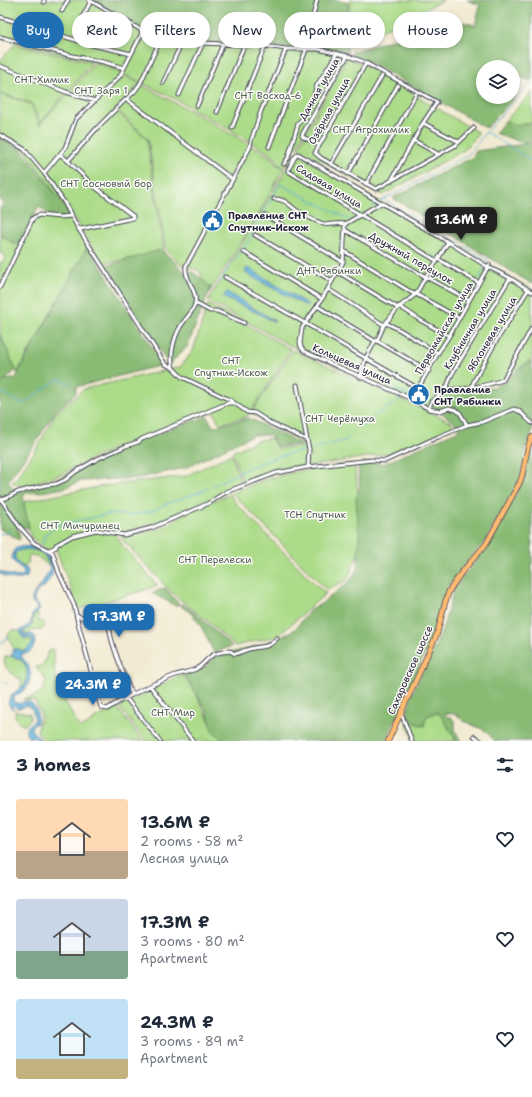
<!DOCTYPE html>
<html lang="en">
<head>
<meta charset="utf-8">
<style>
  body { margin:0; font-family:"Shantell Sans",sans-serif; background:#f2f2f3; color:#1f2937; height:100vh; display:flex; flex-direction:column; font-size:15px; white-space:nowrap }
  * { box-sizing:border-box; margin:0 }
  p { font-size:13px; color:#747a83 }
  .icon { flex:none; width:22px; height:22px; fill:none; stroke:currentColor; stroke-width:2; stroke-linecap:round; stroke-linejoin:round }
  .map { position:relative; height:741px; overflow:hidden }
  .panel { display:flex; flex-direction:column; background:#fff; flex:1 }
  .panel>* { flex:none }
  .top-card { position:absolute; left:12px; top:12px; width:508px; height:36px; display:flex; gap:8px }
  .buttons { position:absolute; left:476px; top:60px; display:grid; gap:8px }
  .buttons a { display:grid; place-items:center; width:44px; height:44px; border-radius:50%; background:#fff; box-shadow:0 2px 6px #0003; font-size:20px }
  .price { position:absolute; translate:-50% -34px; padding:0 9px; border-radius:8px; background:#1f6fb2; color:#fff; font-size:13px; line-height:26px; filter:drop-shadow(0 1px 2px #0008) }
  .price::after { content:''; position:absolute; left:50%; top:24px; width:12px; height:9px; margin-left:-6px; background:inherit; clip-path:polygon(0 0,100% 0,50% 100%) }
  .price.current { background:#222; color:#fff }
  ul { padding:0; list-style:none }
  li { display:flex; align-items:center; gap:12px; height:100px; padding:0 16px }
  li span { display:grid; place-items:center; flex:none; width:112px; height:80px; border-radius:4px; color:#555 }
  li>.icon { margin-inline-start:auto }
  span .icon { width:48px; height:48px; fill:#fffc; stroke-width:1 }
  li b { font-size:17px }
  h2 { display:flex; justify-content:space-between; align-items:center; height:48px; padding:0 16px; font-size:17px }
  .tag { padding:0 14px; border-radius:18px; background:#fff; box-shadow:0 2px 6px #0003; font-size:14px; line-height:36px }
  .tag.current { background:#1f6fb2; color:#fff }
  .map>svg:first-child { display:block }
  .green { fill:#acdb89; stroke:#677e62 }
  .forest { fill:#89bb75; stroke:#566e58 }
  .water { fill:#5db0d8; stroke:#40698a }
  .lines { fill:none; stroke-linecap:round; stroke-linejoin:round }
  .stream { stroke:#5db0d8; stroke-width:1 }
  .minor-casing { stroke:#414052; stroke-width:5 }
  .major-casing { stroke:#414052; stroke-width:6 }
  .minor { stroke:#fff; stroke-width:3 }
  .major { stroke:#febb71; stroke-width:4.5 }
  .labels { text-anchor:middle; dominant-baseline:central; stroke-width:3; stroke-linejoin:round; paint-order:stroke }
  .park-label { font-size:10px; fill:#4b5a52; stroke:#fdfcf7 }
  .street-label { font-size:10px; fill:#22223b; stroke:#fdfcf7 }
  .poi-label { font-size:10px; font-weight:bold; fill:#22223b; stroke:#fdfcf7; text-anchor:start }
</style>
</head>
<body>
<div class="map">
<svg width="532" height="741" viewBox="0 0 532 741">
  <rect width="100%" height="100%" fill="#fdfcf7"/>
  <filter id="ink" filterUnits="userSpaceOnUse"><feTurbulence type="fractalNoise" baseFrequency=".025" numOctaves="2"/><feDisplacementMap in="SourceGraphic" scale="8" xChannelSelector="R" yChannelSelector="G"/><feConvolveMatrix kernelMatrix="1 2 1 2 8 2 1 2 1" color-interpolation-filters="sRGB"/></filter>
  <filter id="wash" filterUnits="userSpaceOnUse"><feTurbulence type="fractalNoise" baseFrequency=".012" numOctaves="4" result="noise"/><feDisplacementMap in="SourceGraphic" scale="16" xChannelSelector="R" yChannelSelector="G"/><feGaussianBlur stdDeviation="0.9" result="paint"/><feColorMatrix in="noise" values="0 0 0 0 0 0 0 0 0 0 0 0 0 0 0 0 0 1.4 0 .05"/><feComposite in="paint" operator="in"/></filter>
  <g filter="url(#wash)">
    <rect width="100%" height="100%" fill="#f2ead2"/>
    <!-- green -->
    <path class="green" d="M0 0H94L136 24 205 42 320 49 348 53 285 167 276 163V158L246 139 177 100 104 64 0 38Z
      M350 0H444L347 47 345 39Z
      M15 44 92 63 40 123 31 103 0 93V61Z
      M347 58 363 64 479 133 463 151 383 195 298 148Z
      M95 63C110 67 124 76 139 83L115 110 147 139 164 253 102 263 75 219 24 150 0 136V94L31 104 40 126V124Z
      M140 84 207 120 274 159 275 164 284 168 257 217 208 295 200 272 196 269 187 268 178 262 165 248 148 139 117 110Z
      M532 92V123L515 126 505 121Z
      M296 153 489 265 532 289V359L500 382 445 390 432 403 428 408 299 350 208 301Z
      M34 215 72 220 88 246 17 373 0 334V263L2 262 6 257 0 253V234L17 246Z
      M208 304 291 349 248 416 220 424 213 412 176 423 112 449 59 475 24 487 12 482 18 476 40 443 55 414 84 389 180 367 193 351Z
      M293 350 451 422 453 427 417 444 399 451 374 456 279 471 244 484 232 452 256 441 271 438 277 448 302 447 305 444 251 413Z
      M231 454 242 485 194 509 231 494V496L234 501 259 527 316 585 326 593 278 636 235 646 208 622 171 592 120 537 162 528 190 511C165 521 142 528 115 533L120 542 158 586 98 604 81 608H78L56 549 46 550 31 537 22 502 103 486 186 476Z
      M354 463 359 497 360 550 347 580 327 590 232 493 266 479 299 471Z
      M23 549C36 550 44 551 49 565H47C42 560 36 554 29 555 28 560 30 565 24 567L20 565 15 560V553L18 551Z
      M37 613 39 616 38 619 39 621 44 623 45 626C42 631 36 631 31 630L30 635H25V630L32 624 33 616Z
      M12 630 20 631 23 638 33 640 32 644 25 651 17 649H14L9 639 8 634Z
      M53 649 55 674 66 703 78 725 81 728 88 724 96 718 117 708 143 741H43V739L37 732 41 715 35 701 23 699 34 696 43 690 46 680 36 667 43 665 48 652Z
      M10 656C13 658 17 658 19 659 29 665 28 676 25 685L21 687V680C13 674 2 669 5 657Z
      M182 674 197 696 215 732 225 741H146L119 707Z
      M16 711 29 713C32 719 29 722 24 726 19 722 15 720 15 713Z
      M439 713 455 738V741H414L407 724 414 722 424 726C425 715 429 714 439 713Z"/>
    <!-- forest -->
    <path class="forest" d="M94 0H335L349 3 344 39 348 53 320 49 205 42 165 34 136 24Z
      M467 0H532V79L530 81 521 77 513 76V67H483V97H513V86L519 85 520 88 512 100 486 128 368 61 351 55 352 52 398 38 415 42H421L422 39C419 37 417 35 420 31 428 16 443 19 456 21 463 23 469 22 475 26L480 5Z
      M505 121 516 125 532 123V141L523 143 495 133Z
      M0 138 21 150 63 203 69 213V219L49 216 43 209 38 207 20 241 13 243 0 234V208L3 204 0 201Z
      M532 143V284L393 198 473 157 476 151Z
      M88 246 163 365 146 369 76 387V393L55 412 34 445 17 468 8 481 16 493 59 478 123 446 207 416 213 427 249 418 303 445 277 446 270 435H253L185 468 138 478 81 481 64 488 48 491 26 493 23 497 29 528 17 527 20 537 19 540 0 529V386L4 381 0 382V334L16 370 5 380 14 379 17 376 19 371Z
      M160 250 172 259 185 273 193 272 211 287 187 347C180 352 176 359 169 365L105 266Z
      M532 361V432L526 447 521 475 518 482 485 541 471 557 449 585 439 610 434 634 386 741H223L212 730 207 712 198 696 184 674 195 672 210 664 211 658 263 644 282 637 295 629 310 610 321 604 351 580 358 567 359 536 356 499 360 487 358 466 362 465V462H376L383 464 459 430C455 420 440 413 432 406L436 400 447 390 495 387 506 381 526 364Z
      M532 441V741H495L484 730 464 721 456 714 444 713 447 717H451L455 722V730L461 741H455V738L439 713C429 714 425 715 424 726 419 724 411 722 407 720V715L411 696 442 631 454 589 462 578 487 548 523 481C527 467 527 455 532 441Z
      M165 588 180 605H174L152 593Z
      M181 603C199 615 215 632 232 646L214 653C205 635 200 617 182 607Z"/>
    <!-- water -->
    <path class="water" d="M247 268 250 269 309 305 308 306 304 305 252 277 246 273 245 270Z
      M227 292 275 321 274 322C258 312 240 306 223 297Z
      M31 546 46 552 51 562 53 568 52 575 45 586 38 590 34 597V601L38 605 40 610 33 616 32 624 30 627 23 632V634L28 635 33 634 36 637C35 645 32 654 23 654L21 655C22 660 27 661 28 665 32 673 31 685 23 691 18 695 14 694 13 701L15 703 17 702 19 704C33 695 40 712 37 724H34L31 727C32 734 38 735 41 741H38L34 737 29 738C21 726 30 727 35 719L32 709 27 705 23 707 17 708 14 705 12 707 14 710C0 701 16 691 25 685 28 676 29 662 17 658 15 657 12 657 10 656L13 654V649H17L25 651 32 644 33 638H23L20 631 31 623C31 616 32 613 37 609L36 605 32 602C32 593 36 591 41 584 44 580 47 575 50 570 49 564 48 559 44 554 38 548 21 548 15 553V560L20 565 28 570 27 577C18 582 9 578 0 574V571C8 574 16 579 24 575 23 563 5 565 15 549L18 547Z"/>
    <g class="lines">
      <!-- stream -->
      <path class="stream" d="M486 132 500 141
        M502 142 532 161
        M381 201 468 155 486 132 532 81
        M386 201 489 261 487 265
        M372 207 377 203
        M478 281 485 267
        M219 283 230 265 244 249 280 184 350 220
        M473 290 477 284
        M310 352 351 371
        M389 387 412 397
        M0 391 23 404 58 379 62 380 72 385
        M361 427 366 425 377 414 388 408 403 397
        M311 449 346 440 349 438
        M0 534 11 532
        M42 545 45 534 61 524 110 514 130 515 153 511 168 503 202 491 252 466 287 454 308 450
        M0 644 5 640 6 637
        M0 681 7 684"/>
    </g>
  </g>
  <g filter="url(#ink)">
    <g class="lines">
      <defs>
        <path id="minor" d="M89 0 143 31 162 36 183 40 203 43 265 46 286 49H317
          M317 0 308 36 311 42 318 49 348 56 364 62 437 102 423 123 391 181
          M44 2V0
          M62 11 68 0
          M83 16 91 1
          M0 17 92 45 119 51 131 54
          M0 37 73 56 104 62 124 68
          M366 63 315 153 321 158 376 189 456 145 474 128
          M0 66 66 92 95 101
          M163 83 183 40
          M179 95 203 43
          M126 99 232 179
          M197 106 223 44
          M217 112 244 46
          M423 123 459 142
          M232 128 265 46
          M0 135 24 149 44 173 64 202 78 228 165 364 173 368 182 377 230 400 247 412 255 413 272 424 307 440 309 449 308 467 372 460 385 461 438 437 467 425 482 422 514 409C522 411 525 418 532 423
          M413 140 438 154V155
          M319 145 303 137 302 135 342 64 348 56
          M269 147 306 50
          M60 154 68 161 97 128 122 103 134 92 140 84 162 36
          M68 161 95 187 133 216V218L81 229 78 228
          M284 164 288 158 298 124 305 115 313 98 317 85 337 53
          M331 164 382 76
          M44 173 65 148 76 119 120 76 143 31
          M348 174 398 85
          M366 184 416 94
          M274 199C285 199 288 204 296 210 302 214 317 222 324 224 329 226 338 222 345 224
          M381 203 345 224 343 262 322 299 302 328 300 343 301 347 304 351 336 366 412 399 429 409 440 411 449 408 456 410 460 413 467 425
          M265 215 343 262
          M345 230 426 277 443 286 469 300
          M255 235 332 281
          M344 251 414 294H416L459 318
          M244 252 322 299
          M438 259 479 283
          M437 261 288 171V170L295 157 298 154 448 242 488 267 510 278 532 292
          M338 272 398 308
          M225 277 419 389
          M0 287 33 218 39 215 60 217 72 216
          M328 289 384 325
          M195 303 210 311H217L244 323
          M317 306 375 341
          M399 306 420 320 449 336
          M386 323 400 330 438 353
          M377 341 429 371
          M173 368C169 353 175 332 185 320 189 315 193 311 195 304 198 289 184 281 186 266L250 147 251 141 261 111 286 49
          M360 377 366 358 375 341H377L384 325 398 308 416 294 426 276 437 261 448 242
          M297 385 307 440
          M472 387 474 381 495 343 528 290
          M446 389C462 391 488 385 503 380L532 328
          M412 399 438 353 449 336 489 265
          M429 409 431 402 446 389 452 374 510 278
          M0 498 19 526 28 536 34 543 52 552 53 554 59 573 74 605 78 623 101 707 107 709C128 696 150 685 173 676 181 673 189 672 196 669 203 665 205 661 210 657 215 652 224 652 230 651L235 654C241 652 247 649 254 648 264 646 269 648 277 638
          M2 500 18 492 46 485 56 484 65 480 75 472 97 459 126 446 138 442 142 439 228 403H234
          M49 550 56 547V545L72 536 96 530 124 535 151 528 207 504 226 492 276 473 308 467
          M77 615 80 617 83 618C89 617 98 614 103 617 109 621 110 631 111 637 116 657 124 676 132 695
          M150 686 193 741
          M126 698 160 741
          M401 713 412 741
          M474 736 481 741"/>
        <path id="major" d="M388 741 437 634 445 603 449 591 461 573 486 544 520 482C526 468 524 451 532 437"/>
      </defs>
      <!-- minor casing -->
      <use href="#minor" class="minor-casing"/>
      <!-- major casing -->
      <use href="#major" class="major-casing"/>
      <!-- minor -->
      <use href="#minor" class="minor"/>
      <!-- major -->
      <use href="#major" class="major"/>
    </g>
  </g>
  <!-- icons -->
  <defs>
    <symbol id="civic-disc" viewBox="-11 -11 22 22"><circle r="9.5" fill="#1f6fb2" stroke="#fdfcf7"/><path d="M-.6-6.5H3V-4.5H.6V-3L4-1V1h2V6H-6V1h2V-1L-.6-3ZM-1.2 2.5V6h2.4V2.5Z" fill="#fff"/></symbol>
  </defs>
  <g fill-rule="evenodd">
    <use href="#civic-disc" x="200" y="208" width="25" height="25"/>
    <use href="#civic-disc" x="406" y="382" width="25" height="25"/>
  </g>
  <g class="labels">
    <!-- park labels -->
    <g class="park-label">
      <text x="42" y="79">СНТ Химик</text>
      <text x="101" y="90">СНТ Заря 1</text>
      <text x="268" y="95">СНТ Восход-6</text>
      <text x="371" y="129">СНТ Агрохимик</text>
      <text x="106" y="183">СНТ Сосновый бор</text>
      <text x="329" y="270">ДНТ Рябинки</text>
      <text x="231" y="360">СНТ<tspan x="231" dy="12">Спутник-Искож</tspan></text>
      <text x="340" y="418">СНТ Черёмуха</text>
      <text x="315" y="514">ТСН Спутник</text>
      <text x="80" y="525">СНТ Мичуринец</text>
      <text x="215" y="559">СНТ Перелески</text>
      <text x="173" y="712">СНТ Мир</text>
    </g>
    <!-- street labels -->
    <g class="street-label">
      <text transform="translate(319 89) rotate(-60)">Дачная улица</text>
      <text transform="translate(329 111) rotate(-61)">Озёрная улица</text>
      <text transform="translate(329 186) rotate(31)">Садовая улица</text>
      <text transform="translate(411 258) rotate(30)">Дружный переулок</text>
      <text transform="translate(444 328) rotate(-60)">Первомайская улица</text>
      <text transform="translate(470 329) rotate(-59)">Клубничная улица</text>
      <text transform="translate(492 334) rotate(-59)">Яблоневая улица</text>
      <text transform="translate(352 364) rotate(24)">Кольцевая улица</text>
      <text transform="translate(410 670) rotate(-66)">Сахаровское шоссе</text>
    </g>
    <!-- poi labels -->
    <g class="poi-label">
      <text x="228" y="215">Правление СНТ<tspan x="228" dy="12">Спутник-Искож</tspan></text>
      <text x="434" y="389">Правление<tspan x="434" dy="12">СНТ Рябинки</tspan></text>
    </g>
  </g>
</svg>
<div class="buttons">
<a><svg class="icon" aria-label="layers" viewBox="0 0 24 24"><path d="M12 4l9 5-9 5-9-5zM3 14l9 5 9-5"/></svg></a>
</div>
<b class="price current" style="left:461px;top:241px">13.6M ₽</b>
<b class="price" style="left:119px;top:638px">17.3M ₽</b>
<b class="price" style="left:93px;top:706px">24.3M ₽</b>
<div class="top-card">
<a class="tag current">Buy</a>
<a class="tag">Rent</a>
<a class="tag">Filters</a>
<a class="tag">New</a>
<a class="tag">Apartment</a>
<a class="tag">House</a>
</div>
</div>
<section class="panel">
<h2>3 homes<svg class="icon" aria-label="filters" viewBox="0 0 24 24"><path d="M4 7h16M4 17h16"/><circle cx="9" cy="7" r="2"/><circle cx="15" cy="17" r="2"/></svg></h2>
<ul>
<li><span style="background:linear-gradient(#ffd9b3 65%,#b9a48a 0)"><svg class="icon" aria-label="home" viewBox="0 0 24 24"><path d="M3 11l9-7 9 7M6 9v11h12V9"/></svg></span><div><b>13.6M ₽</b><p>2 rooms · 58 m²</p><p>Лесная улица</p></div><svg class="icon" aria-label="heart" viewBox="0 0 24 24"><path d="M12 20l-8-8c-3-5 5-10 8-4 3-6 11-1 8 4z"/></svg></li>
<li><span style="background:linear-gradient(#c9d6e8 65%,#7fa58c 0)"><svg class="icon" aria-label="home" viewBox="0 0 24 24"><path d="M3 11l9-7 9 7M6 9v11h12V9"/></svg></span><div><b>17.3M ₽</b><p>3 rooms · 80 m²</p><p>Apartment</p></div><svg class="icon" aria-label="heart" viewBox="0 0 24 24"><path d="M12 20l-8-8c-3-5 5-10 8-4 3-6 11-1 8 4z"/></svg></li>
<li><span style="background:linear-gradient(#bfe0f5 75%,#c2b280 0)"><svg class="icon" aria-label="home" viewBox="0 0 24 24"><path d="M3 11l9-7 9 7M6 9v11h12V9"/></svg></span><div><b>24.3M ₽</b><p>3 rooms · 89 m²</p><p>Apartment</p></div><svg class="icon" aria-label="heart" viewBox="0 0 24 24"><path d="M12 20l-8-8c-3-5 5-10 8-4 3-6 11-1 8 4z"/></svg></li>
</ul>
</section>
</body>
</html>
